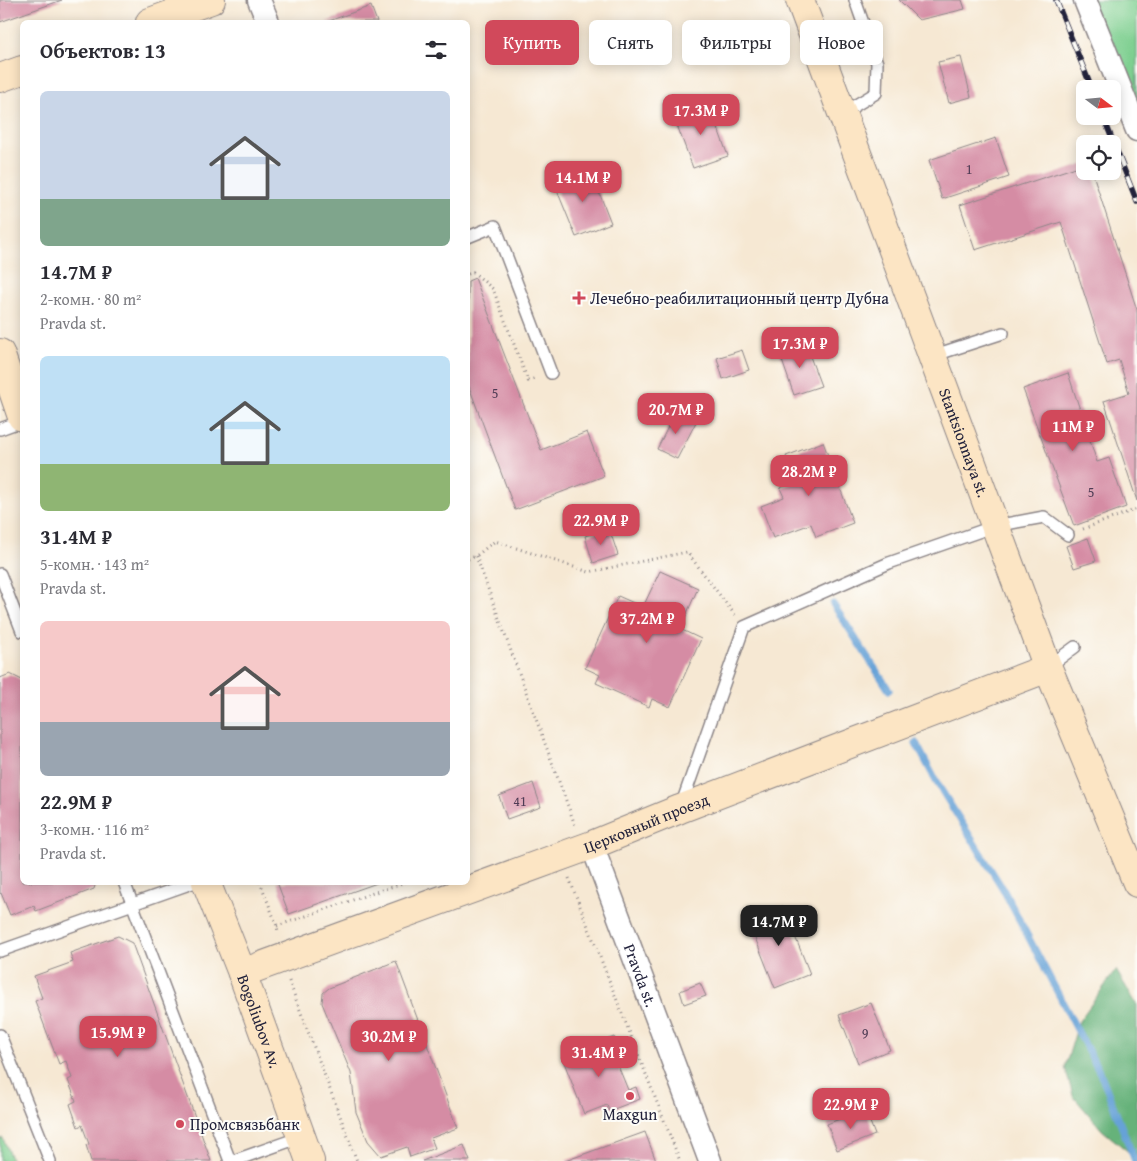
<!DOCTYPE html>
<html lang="ru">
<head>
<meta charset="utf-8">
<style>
  body { margin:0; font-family:"Gentium Book Plus",serif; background:#f7f7f7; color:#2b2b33; height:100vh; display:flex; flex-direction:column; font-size:19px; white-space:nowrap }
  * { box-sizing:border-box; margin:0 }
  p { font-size:16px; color:#7c7c81 }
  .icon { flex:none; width:28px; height:28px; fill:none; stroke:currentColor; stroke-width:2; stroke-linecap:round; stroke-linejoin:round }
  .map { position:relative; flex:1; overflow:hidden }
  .sheet { position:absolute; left:20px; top:20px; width:450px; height:865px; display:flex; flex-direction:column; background:#fff; border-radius:8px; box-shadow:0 2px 12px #0003 }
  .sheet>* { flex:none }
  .hud { position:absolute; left:485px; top:20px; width:475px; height:45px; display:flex; gap:10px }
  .needle { width:32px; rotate:106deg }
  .fabs { position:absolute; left:1076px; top:80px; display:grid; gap:10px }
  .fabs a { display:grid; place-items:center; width:45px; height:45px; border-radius:8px; background:#fff; box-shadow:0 2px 12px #0003; font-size:25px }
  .price { position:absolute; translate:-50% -42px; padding:0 11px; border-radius:10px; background:#d1495b; color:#fff; font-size:16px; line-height:32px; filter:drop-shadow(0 1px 2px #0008) }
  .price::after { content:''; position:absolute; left:50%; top:30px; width:15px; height:11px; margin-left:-8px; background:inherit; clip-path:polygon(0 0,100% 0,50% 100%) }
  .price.selected { background:#222; color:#fff }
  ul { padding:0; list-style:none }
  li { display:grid; align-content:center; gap:10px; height:265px; padding:0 20px }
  li span { display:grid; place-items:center; height:155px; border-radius:8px; color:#555 }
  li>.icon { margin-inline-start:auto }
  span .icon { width:90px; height:90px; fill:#fffc; stroke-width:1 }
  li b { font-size:21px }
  h2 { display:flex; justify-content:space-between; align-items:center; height:60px; padding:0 20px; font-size:21px }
  .chip { padding:0 18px; border-radius:8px; background:#fff; box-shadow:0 2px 12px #0003; font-size:18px; line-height:45px }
  .chip.selected { background:#d1495b; color:#fff }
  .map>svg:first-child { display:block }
  .green { fill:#7ecf90; stroke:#507866 }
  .forest { fill:#66b27a; stroke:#446a5a }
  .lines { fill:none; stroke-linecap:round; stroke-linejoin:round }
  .stream { stroke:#66a2d7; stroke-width:7 }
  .building { fill:#d58ca4 }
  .lane-casing { stroke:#8c8587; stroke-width:14 }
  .street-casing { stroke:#8c8587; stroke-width:25 }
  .secondary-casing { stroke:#8c8587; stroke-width:30 }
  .path { stroke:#8c8587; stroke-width:3; stroke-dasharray:1 4; stroke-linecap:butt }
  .lane { stroke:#fff; stroke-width:11 }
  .street { stroke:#fff; stroke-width:22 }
  .secondary { stroke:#fce5c4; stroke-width:28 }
  .rail-casing { stroke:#22223b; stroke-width:5.5 }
  .rail { stroke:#fdfcf7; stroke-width:4; stroke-dasharray:11; stroke-linecap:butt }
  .poi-dot { fill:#d1495b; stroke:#fdfcf7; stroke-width:2 }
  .labels { text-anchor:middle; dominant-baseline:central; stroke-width:4; stroke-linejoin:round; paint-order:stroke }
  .number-label { font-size:14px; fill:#4f3c55 }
  .poi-label { font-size:16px; fill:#22223b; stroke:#fdfcf7; text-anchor:start }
  .street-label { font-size:16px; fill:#22223b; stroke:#fdfcf7 }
</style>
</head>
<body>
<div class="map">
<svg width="1137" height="1161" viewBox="0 0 1137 1161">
  <rect width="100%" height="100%" fill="#fdfcf7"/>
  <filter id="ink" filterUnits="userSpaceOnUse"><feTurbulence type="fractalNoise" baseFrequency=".02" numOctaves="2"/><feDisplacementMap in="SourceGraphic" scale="10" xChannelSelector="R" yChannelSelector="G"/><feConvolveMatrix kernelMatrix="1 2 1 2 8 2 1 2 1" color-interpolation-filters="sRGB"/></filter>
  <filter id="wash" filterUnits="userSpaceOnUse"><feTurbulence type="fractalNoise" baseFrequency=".0096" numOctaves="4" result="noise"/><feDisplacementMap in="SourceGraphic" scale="20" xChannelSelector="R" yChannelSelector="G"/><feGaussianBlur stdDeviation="1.12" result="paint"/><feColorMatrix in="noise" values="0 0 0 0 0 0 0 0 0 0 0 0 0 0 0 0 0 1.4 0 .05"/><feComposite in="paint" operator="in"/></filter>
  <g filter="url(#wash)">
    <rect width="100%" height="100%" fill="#f6e8d3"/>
    <!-- green -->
    <path class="green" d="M1090 0H1137V113Z
      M3 1138 12 1161H0V1139Z"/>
    <!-- forest -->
    <path class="forest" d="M1116 970 1137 1005V1159L1102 1130 1073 1096 1065 1067 1079 1021Z"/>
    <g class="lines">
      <!-- stream -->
      <path class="stream" d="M833 604 889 690
        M916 743 937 783 1003 889 1102 1077 1135 1161"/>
    </g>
    <g id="blocks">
      <!-- building -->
      <path class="building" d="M0 0H62L0 22Z
        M899 0H962L965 9 919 20Z
        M371 6 377 22H326Z
        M961 57 971 97 949 103 938 62Z
        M709 104 728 156 693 168 674 117Z
        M996 138 1009 177 942 199 929 160Z
        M1085 164V171H1092L1137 310V501L1104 401 1129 393 1119 360 1107 364 1061 222 975 250 960 205Z
        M590 169 611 223 576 237 554 183Z
        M475 278 541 450 587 432 604 476 515 510 468 384V281Z
        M805 343 821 386 794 395 779 352Z
        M742 350 749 370 723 379 717 358Z
        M1068 373 1097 462 1109 458 1126 507 1074 526 1023 389Z
        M676 411 696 422 677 459 657 449Z
        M823 442 853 523 816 537 811 524 773 538 761 506 784 497 780 488 796 482 786 456Z
        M609 528 618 555 593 563 585 536Z
        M1088 538 1096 561 1074 568 1066 546Z
        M660 571 698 588 680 629 701 639 670 707 652 699 649 707 596 683 600 675 585 668 618 596 643 607Z
        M10 674 22 680V882H96L94 889 36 911 34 906 10 915 1 893 0 894V678Z
        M533 783 541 807 507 819 499 796Z
        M277 882H377V883L289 914Z
        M783 906 810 974 775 988 748 920Z
        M118 936 132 943 211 1161H91L86 1145 89 1144 82 1125 78 1127 70 1104 76 1101 68 1080 72 1078 66 1061 59 1064 35 1001 42 998 34 976 73 962 70 953Z
        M396 961 458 1128 431 1138 435 1148 410 1157 407 1147 381 1156 368 1141 356 1112 351 1073 322 1003 323 993 329 988Z
        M700 983 706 996 684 1004 680 991Z
        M871 1003 890 1050 858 1063 839 1015Z
        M614 1037 619 1048 612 1051 628 1090 636 1087 640 1099 609 1111 607 1105 584 1114 562 1057Z
        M865 1109 875 1135 837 1150 827 1124Z
        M645 1132 656 1161H565Z
        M464 1145 470 1161H422Z"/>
    </g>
  </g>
  <g filter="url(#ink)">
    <use href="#blocks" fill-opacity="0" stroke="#8c8587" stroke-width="1"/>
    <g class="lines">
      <defs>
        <path id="lane" d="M841 114 876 93 877 63 855 0
          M468 237 495 226 551 373
          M932 356 1003 333
          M0 429 22 421
          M0 574 22 631
          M1048 667 1075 647
          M681 806 744 627 889 563 995 526 1044 517 1068 535
          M124 882 230 1161
          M0 951 195 882
          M0 1035 50 1161
          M233 1161 301 1137"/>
        <g id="street">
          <path d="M259 0 268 22"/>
          <path d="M1085 0 1137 130"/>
          <path id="s1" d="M592 845 710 1161"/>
        </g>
        <g id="secondary">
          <path id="s2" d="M800 0 1048 668 1137 883"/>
          <path d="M150 22 211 0"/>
          <path d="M0 78 22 70"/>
          <path d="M0 353 22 417"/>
          <path id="s3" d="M206 882 242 973 310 1161"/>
          <path id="s4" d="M242 973 592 845 680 809 1048 668"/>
        </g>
      </defs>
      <!-- lane casing -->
      <use href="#lane" class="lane-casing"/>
      <!-- street casing -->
      <use href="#street" class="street-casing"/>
      <!-- secondary casing -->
      <use href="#secondary" class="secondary-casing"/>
      <!-- path -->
      <path class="path" d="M468 274 473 272 493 289 528 381 536 378
        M1083 529 1137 509
        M476 556 575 825
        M468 559 476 556 495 541 589 572 687 552 735 615
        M569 878 680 1161
        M260 882 277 926 278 933
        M277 926 405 882
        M289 981 357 1161"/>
      <!-- lane -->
      <use href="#lane" class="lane"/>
      <!-- street -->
      <use href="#street" class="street"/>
      <!-- secondary -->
      <use href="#secondary" class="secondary"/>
      <defs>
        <path id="rail" d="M1056 0 1092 89
          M1103 116 1137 202"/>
      </defs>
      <!-- rail casing -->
      <use href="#rail" class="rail-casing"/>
      <!-- rail -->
      <use href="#rail" class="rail"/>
    </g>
  </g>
  <!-- markers -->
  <g class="poi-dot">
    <path d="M576.5 290.5h5v5h5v5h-5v5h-5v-5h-5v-5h5z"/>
    <circle cx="630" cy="1096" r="5"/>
    <circle cx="180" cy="1124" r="5"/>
  </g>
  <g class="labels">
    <!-- number labels -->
    <g class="number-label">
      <text x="969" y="169">1</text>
      <text x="495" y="393">5</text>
      <text x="1091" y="492">5</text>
      <text x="520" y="801">41</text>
      <text x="865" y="1033">9</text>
    </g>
    <!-- poi labels -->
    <g class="poi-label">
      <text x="590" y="298">Лечебно-реабилитационный центр Дубна</text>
      <text x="630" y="1114" text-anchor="middle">Maxgun</text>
      <text x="190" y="1124">Промсвязьбанк</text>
    </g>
    <!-- street labels -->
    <g class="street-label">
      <text stroke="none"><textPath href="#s2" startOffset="472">Stantsionnaya st.</textPath></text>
      <text stroke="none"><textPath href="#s4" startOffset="431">Церковный проезд</textPath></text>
      <text stroke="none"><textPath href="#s1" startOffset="139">Pravda st.</textPath></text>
      <text stroke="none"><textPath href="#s3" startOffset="149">Bogoliubov Av.</textPath></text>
    </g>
  </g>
</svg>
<div class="fabs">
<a><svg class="needle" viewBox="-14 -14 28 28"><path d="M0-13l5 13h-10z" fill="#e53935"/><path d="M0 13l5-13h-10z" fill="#7c7c81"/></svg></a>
<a><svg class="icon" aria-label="locate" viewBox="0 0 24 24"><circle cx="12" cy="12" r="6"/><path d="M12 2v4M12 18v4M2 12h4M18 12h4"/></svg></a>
</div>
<b class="price" style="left:701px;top:136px">17.3M ₽</b>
<b class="price" style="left:583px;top:203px">14.1M ₽</b>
<b class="price" style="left:800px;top:369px">17.3M ₽</b>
<b class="price" style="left:676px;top:435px">20.7M ₽</b>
<b class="price" style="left:1073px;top:452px">11M ₽</b>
<b class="price" style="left:809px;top:497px">28.2M ₽</b>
<b class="price" style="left:601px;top:546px">22.9M ₽</b>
<b class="price" style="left:647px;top:644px">37.2M ₽</b>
<b class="price selected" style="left:779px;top:947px">14.7M ₽</b>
<b class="price" style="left:118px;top:1058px">15.9M ₽</b>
<b class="price" style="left:389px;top:1062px">30.2M ₽</b>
<b class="price" style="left:599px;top:1078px">31.4M ₽</b>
<b class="price" style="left:851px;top:1130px">22.9M ₽</b>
<div class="hud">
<a class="chip selected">Купить</a>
<a class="chip">Снять</a>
<a class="chip">Фильтры</a>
<a class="chip">Новое</a>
</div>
<section class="sheet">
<h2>Объектов: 13<svg class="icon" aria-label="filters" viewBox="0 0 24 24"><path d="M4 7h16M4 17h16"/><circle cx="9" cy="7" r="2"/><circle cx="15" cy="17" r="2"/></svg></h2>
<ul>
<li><span style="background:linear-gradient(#c9d6e8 70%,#7fa58c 0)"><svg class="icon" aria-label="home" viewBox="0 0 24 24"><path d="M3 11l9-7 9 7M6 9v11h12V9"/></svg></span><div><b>14.7M ₽</b><p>2-комн. · 80 m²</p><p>Pravda st.</p></div></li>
<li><span style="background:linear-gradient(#bfe0f5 70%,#8fb573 0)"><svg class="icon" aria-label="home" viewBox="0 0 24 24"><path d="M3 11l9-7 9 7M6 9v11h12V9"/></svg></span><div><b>31.4M ₽</b><p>5-комн. · 143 m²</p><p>Pravda st.</p></div></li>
<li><span style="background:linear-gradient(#f6c9c9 65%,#9aa5b1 0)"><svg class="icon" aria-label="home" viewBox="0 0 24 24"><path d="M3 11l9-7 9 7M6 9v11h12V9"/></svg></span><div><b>22.9M ₽</b><p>3-комн. · 116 m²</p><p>Pravda st.</p></div></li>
</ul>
</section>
</div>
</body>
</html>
